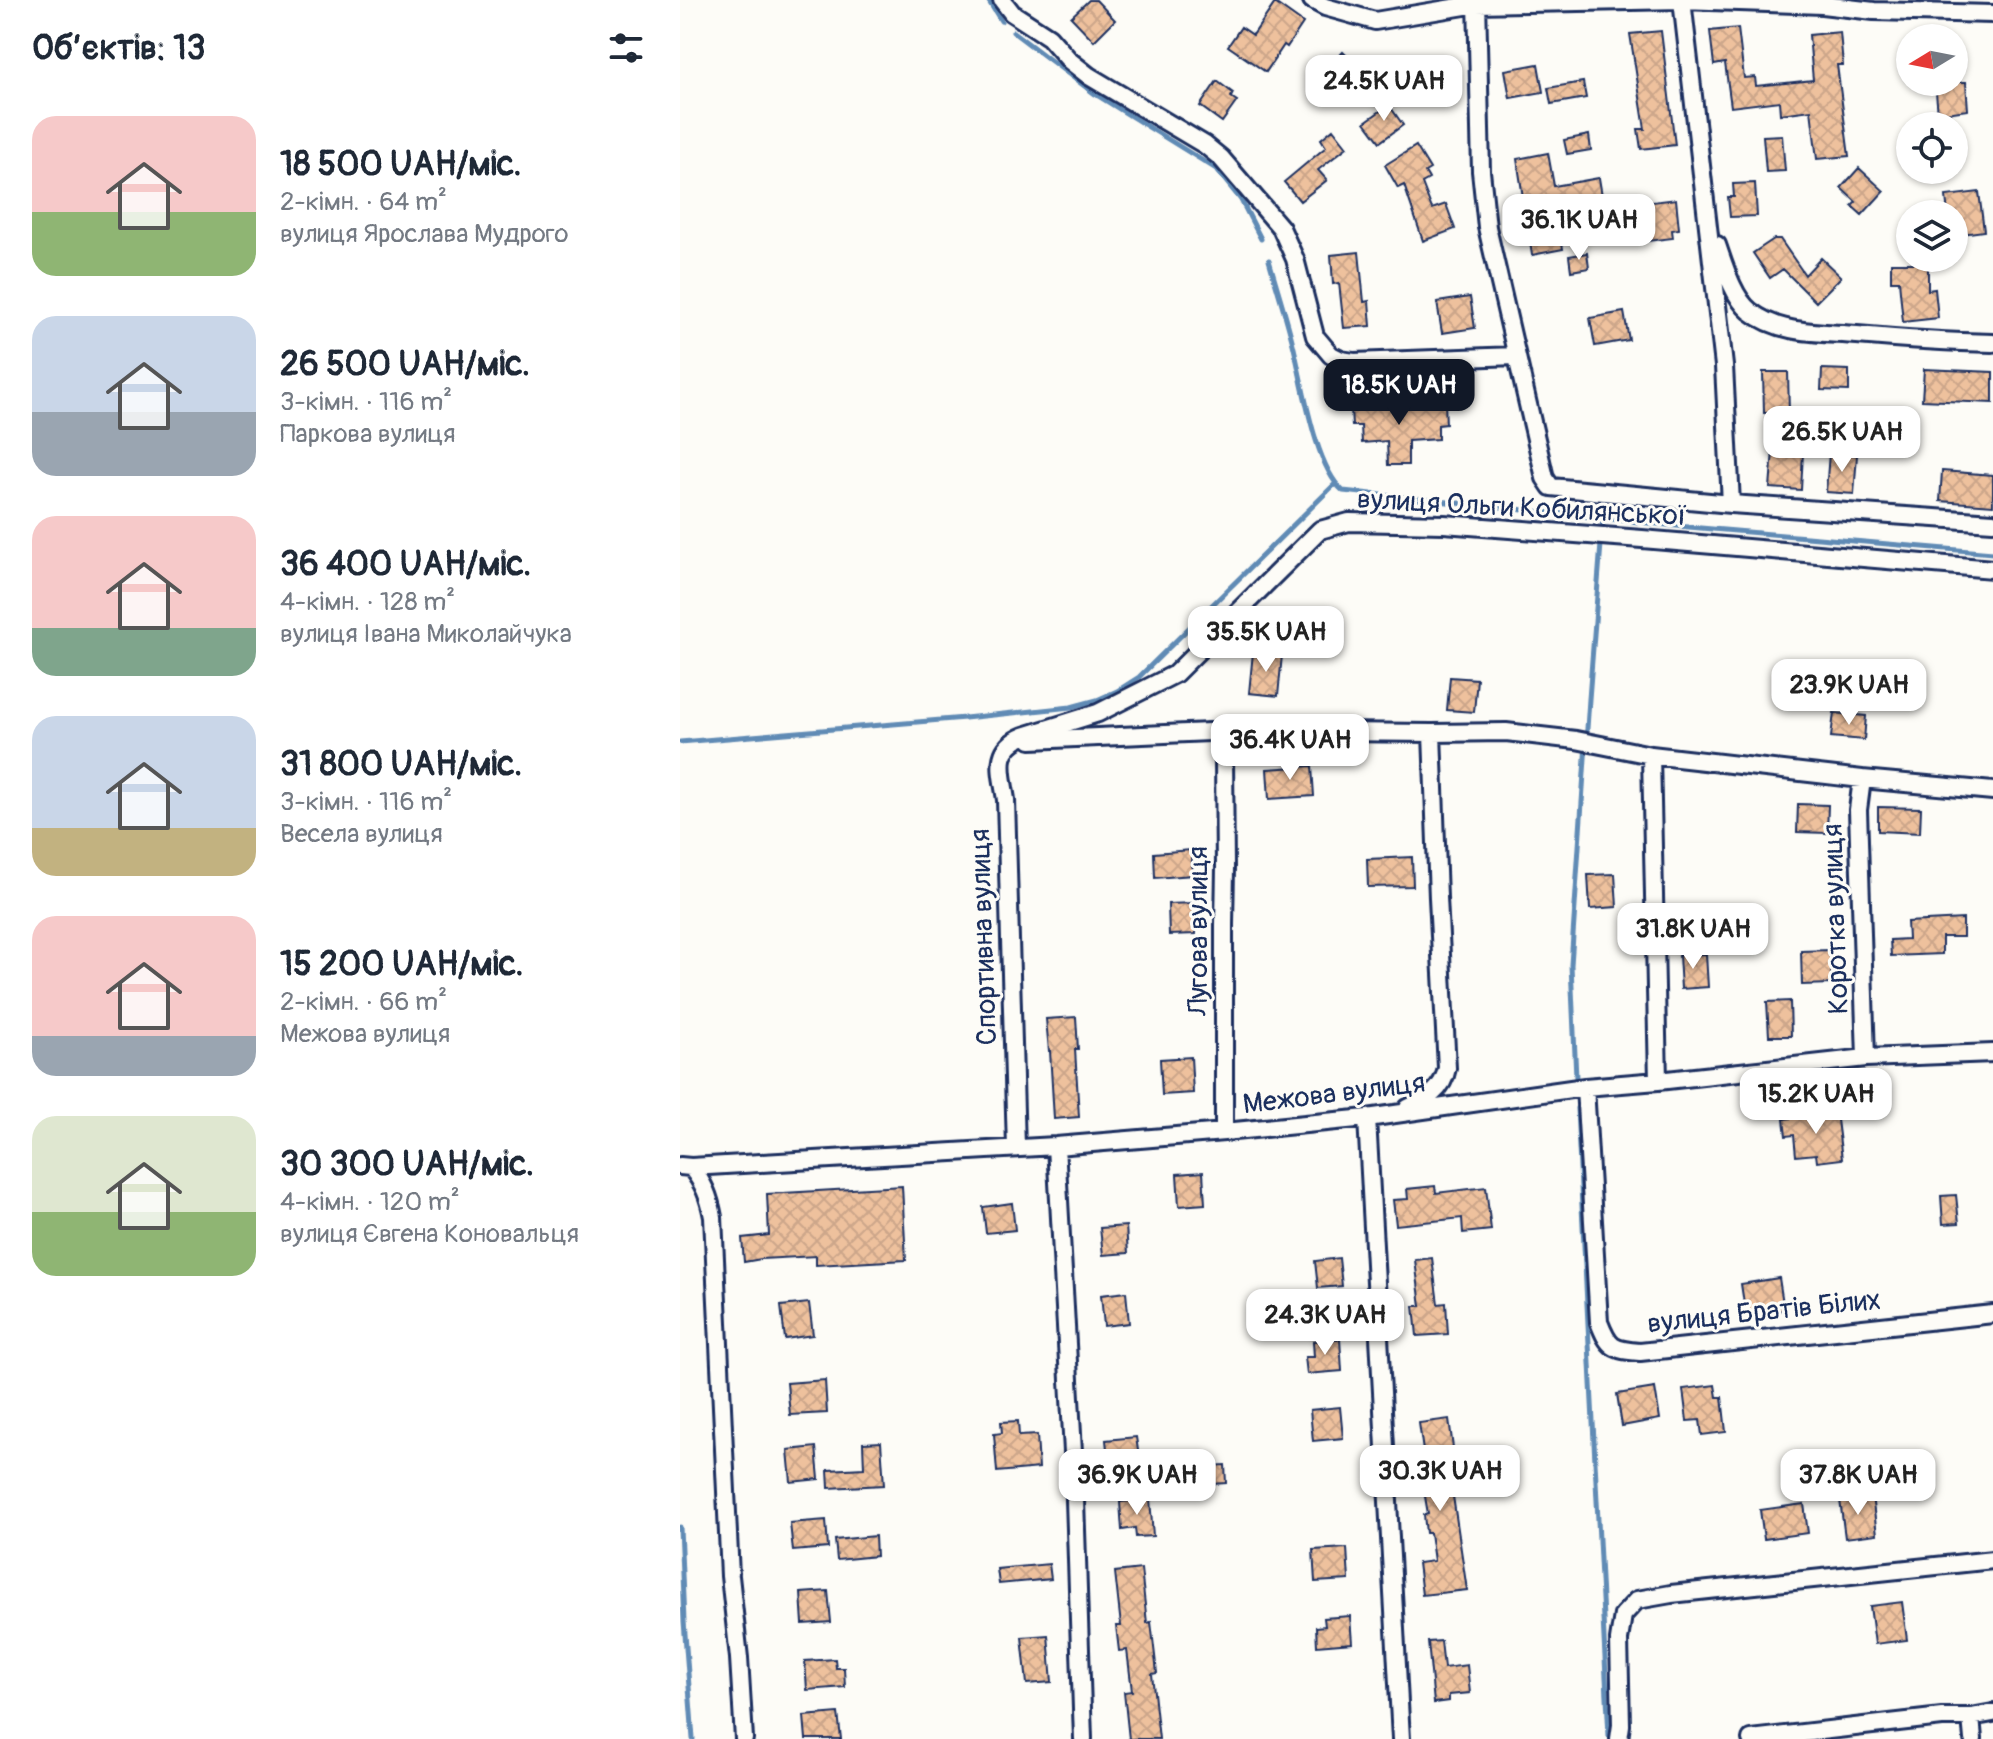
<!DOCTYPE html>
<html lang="uk">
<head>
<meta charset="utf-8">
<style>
  body { margin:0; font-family:Pangolin,sans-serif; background:#f6f6f7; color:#1f2937; height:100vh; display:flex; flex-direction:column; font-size:30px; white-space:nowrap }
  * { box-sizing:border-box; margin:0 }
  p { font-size:26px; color:#747a83 }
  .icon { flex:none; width:44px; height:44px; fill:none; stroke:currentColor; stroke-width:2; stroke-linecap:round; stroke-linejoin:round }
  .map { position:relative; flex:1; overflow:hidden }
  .side { display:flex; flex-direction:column; background:#fff; width:680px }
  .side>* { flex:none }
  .needle { width:52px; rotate:260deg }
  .controls { position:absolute; left:1216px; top:24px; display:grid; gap:16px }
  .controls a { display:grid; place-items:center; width:72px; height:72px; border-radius:50%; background:#fff; box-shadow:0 2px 6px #0004; font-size:40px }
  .price { position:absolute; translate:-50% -68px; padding:0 18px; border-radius:16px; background:#fff; color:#222; font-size:26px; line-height:52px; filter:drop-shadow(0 2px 4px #0008) }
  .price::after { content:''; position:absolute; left:50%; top:48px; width:24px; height:18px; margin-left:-12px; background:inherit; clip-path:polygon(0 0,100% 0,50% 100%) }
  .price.current { background:#111827; color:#fff }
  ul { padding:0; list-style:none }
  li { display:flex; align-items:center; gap:24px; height:200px; padding:0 32px }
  li span { display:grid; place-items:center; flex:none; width:224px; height:160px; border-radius:24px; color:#555 }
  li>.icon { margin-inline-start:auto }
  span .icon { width:96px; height:96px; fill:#fffc; stroke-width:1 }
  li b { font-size:34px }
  h2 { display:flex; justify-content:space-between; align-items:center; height:96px; padding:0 32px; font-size:34px }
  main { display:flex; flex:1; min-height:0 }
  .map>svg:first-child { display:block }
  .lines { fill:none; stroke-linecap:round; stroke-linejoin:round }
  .stream { stroke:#618bb5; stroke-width:5 }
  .building { fill:url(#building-cross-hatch); stroke:#1b2f5e; stroke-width:2 }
  .minor-casing { stroke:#1b2f5e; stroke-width:22 }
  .minor { stroke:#fdfcf7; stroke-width:16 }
  .labels { text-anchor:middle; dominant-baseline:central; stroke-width:6; stroke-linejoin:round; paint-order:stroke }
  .street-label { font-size:28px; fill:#1b2f5e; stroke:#fdfcf7 }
</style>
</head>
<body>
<main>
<section class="side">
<h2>Об’єктів: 13<svg class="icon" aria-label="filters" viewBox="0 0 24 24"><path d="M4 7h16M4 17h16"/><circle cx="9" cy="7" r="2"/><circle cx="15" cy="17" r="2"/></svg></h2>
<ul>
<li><span style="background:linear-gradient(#f6c9c9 60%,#8fb573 0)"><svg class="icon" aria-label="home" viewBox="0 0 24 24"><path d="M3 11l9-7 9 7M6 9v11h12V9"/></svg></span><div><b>18 500 UAH/міс.</b><p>2-кімн. · 64 m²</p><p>вулиця Ярослава Мудрого</p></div></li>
<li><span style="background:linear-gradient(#c9d6e8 60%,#9aa5b1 0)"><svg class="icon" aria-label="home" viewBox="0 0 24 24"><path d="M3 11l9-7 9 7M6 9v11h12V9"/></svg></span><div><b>26 500 UAH/міс.</b><p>3-кімн. · 116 m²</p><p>Паркова вулиця</p></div></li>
<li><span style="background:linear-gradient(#f6c9c9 70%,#7fa58c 0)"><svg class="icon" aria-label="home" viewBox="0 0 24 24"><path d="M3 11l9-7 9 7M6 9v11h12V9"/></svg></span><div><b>36 400 UAH/міс.</b><p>4-кімн. · 128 m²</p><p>вулиця Івана Миколайчука</p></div></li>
<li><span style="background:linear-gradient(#c9d6e8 70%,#c2b280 0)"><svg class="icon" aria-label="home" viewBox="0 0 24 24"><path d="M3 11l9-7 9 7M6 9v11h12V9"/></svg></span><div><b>31 800 UAH/міс.</b><p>3-кімн. · 116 m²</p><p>Весела вулиця</p></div></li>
<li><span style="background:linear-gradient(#f6c9c9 75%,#9aa5b1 0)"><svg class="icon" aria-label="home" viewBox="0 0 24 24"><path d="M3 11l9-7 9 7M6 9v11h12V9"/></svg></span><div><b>15 200 UAH/міс.</b><p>2-кімн. · 66 m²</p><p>Межова вулиця</p></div></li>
<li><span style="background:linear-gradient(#dfe7d0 60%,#8fb573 0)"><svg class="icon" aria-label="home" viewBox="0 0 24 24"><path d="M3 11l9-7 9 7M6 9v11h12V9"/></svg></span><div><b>30 300 UAH/міс.</b><p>4-кімн. · 120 m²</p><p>вулиця Євгена Коновальця</p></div></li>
</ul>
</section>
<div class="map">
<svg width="1313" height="1739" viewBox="0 0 1313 1739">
  <defs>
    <pattern id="building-cross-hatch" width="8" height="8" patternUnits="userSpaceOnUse" patternTransform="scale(2)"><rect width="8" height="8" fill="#eec19d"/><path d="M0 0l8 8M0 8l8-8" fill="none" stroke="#cca68a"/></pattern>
  </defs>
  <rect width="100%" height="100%" fill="#fdfcf7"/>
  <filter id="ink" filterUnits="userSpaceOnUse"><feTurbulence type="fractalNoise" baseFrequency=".0125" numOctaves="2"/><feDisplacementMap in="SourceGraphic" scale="16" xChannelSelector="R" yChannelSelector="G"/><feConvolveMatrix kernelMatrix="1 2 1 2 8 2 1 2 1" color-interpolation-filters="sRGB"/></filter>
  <g filter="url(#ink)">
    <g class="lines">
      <!-- stream -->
      <path class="stream" d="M308 0 321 21
        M333 32 415 94 536 169 561 200 581 239
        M589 260C597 288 606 316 613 344 623 383 634 465 663 491L997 526 1313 553
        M0 742 285 718 391 707 417 700 437 691 459 677 655 484
        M896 1078 891 965 909 699 923 518
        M897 1108 929 1736
        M0 1527 4 1621 13 1739"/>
    </g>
    <!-- building -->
    <path class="building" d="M409 0H416L435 20 414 41 391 17Z
      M595 3 623 23 607 47 604 45 586 72 548 46 561 27 573 35Z
      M1058 28 1064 78 1075 77 1076 86 1133 80 1129 35 1160 32 1163 65H1157L1169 156 1137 159 1131 110 1100 114 1099 101 1051 107 1045 63 1034 65 1030 31Z
      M981 31 995 145 961 149 958 129H965L950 34Z
      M663 52 683 72 662 93 642 74Z
      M858 64 863 92 830 98 825 70Z
      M537 81 553 93 551 97 557 101 542 122 520 106Z
      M903 82 906 98 871 104 868 88Z
      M1255 82H1286L1288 110 1258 114Z
      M709 105 723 125 700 142 685 122Z
      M653 129 667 147 638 170 647 180 620 201 604 182 646 147 641 139Z
      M909 135 911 150 887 154 884 140Z
      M1102 135 1105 171 1086 172 1083 136Z
      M736 146 750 169 745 172 749 179 742 183 752 209 766 204 775 229 743 241 724 185 718 188 705 165Z
      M868 153 874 186 919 178 922 196 875 204 883 249 852 255 837 159Z
      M1179 168 1204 191 1182 215 1172 206 1176 202 1161 188Z
      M1075 183 1077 216 1050 217 1048 197H1054L1053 184Z
      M1299 192 1304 231 1274 235V214H1268L1266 196Z
      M996 199 999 229 992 230 993 238 968 241 964 203Z
      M1094 239H1100L1125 275 1141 258 1161 277 1136 302 1103 269 1090 278 1073 253Z
      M679 252 684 302 689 301 691 326 664 328 659 283 653 284 651 255Z
      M907 253 909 268 891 271 889 256Z
      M1211 263H1248V290L1255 289 1258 318 1223 322 1219 281H1211Z
      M790 297 795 328 762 333 757 302Z
      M944 312 949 340 915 346 910 318Z
      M1142 369 1169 370V391L1141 390Z
      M1244 369 1313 372V403L1242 400Z
      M1083 372H1108L1109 413H1084Z
      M765 403 766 424 758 425V439L728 441V465H708L707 441 682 443 681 426H672L671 408Z
      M1093 450 1123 453 1121 490 1090 488Z
      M1149 453 1177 455 1174 494 1146 492Z
      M1262 471 1313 475V505L1260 501Z
      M573 652 602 655 598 696 569 693Z
      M770 677 797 679 794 712 767 710Z
      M1154 713 1186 716 1184 740 1151 737Z
      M632 766 634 796 589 799 587 769Z
      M1118 804 1148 805 1147 833 1117 832Z
      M1198 807 1241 808 1240 833 1198 831Z
      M511 850 513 875 475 878 474 853Z
      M732 857 733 886 688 887 687 859Z
      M935 874 937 907 910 909 908 875Z
      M514 903 516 934 489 935 488 904Z
      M1283 919V937H1262V954L1211 956 1210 940 1228 939 1227 922Z
      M1150 950 1152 984 1122 985 1121 951Z
      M1026 954 1028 987 1001 989 999 955Z
      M1110 1001 1111 1036H1089L1087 1002Z
      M396 1017 398 1049H395L399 1117 374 1119 370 1051H369L366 1019Z
      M511 1057 513 1093 482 1095 480 1059Z
      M1156 1112 1162 1159 1137 1162 1136 1154 1116 1156 1114 1135 1106 1136 1104 1119Z
      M523 1172 525 1204 499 1206 497 1174Z
      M222 1186 226 1260 136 1265V1256L81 1259 64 1262 62 1238 89 1235 87 1194Z
      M755 1186 756 1193 806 1187 811 1230 783 1233 782 1218 716 1225 713 1200 728 1199 727 1189Z
      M1276 1195 1279 1223 1263 1224 1261 1196Z
      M332 1203 335 1230 306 1233 303 1207Z
      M446 1226 448 1253 423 1255 420 1228Z
      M659 1258 662 1286 638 1288 635 1261Z
      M752 1258 758 1304 766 1303 768 1334 737 1336 734 1306H741L735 1260Z
      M1099 1278 1104 1310 1066 1316 1061 1284Z
      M446 1292 449 1323 424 1326 421 1295Z
      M129 1303 133 1335 105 1339 101 1306Z
      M660 1339 662 1371 627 1374 625 1357H634L633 1341Z
      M145 1380 147 1413 110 1415 107 1383Z
      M1035 1385 1037 1397H1042L1046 1432 1022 1435 1020 1420 1007 1421 1003 1389Z
      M975 1388 980 1419 942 1426 937 1394Z
      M660 1407 663 1438 633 1441 630 1410Z
      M769 1419 774 1455 767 1456 787 1590 742 1595 738 1563 754 1561 750 1533H746L744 1515 748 1514 741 1473 746 1472 739 1423Z
      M338 1421 339 1436 357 1435 359 1468 317 1472 314 1434 322 1433 321 1422Z
      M456 1437 460 1464 429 1468 426 1440Z
      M201 1442 204 1485 149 1488 148 1470 184 1468 183 1443Z
      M136 1447 139 1479 111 1482 108 1450Z
      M545 1465 546 1483 517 1485 516 1467Z
      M1192 1496 1197 1534 1165 1538 1160 1500Z
      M470 1499 473 1536 456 1537 455 1528 442 1530 440 1502Z
      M1124 1504 1128 1533 1084 1539 1080 1510Z
      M146 1520 148 1548 113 1551 110 1523Z
      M195 1536 196 1556 157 1560 155 1540Z
      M667 1548 669 1580 635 1582 633 1550Z
      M369 1564 371 1579 319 1584 317 1569Z
      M461 1569 467 1623 471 1622 477 1673 472 1674 479 1739H449L444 1692 452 1691 447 1650 439 1651 436 1626H441L435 1572Z
      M148 1591 151 1622 123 1624 121 1593Z
      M1222 1602 1227 1640 1195 1644 1190 1606Z
      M670 1616 672 1643 637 1646 636 1627 645 1626 644 1618Z
      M368 1635 372 1682 347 1684 342 1637Z
      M761 1641 764 1668 787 1665 790 1693 769 1695V1701L754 1703 748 1642Z
      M155 1659 156 1668H164L165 1687 127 1690 125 1661Z
      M158 1713 161 1739H126L124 1716Z"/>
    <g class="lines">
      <defs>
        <path id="minor" d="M322 0 332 13 369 37 390 61 409 76 525 145 541 158 601 228 615 259 635 336 651 355 661 360 674 362 836 356
          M632 0 645 7 695 21 797 4 1002 0 1142 5 1194 11 1313 14
          M797 0 801 171 807 227 865 478 871 487 1051 504 1313 522
          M1002 0 1044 366 1051 504
          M1037 245C1044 265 1053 297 1070 311 1100 335 1141 332 1177 335 1222 339 1267 342 1313 343
          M351 740 552 731 752 733 826 732 896 740 971 755 1182 779 1313 791
          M971 755 978 1081
          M1182 779 1178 810 1186 1058
          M905 1087 919 1322C929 1348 933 1350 960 1352L1313 1314
          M728 1108C747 1099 763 1090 767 1068L758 898 752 733
          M687 1118 721 1739
          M544 1132V925L545 868 544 756 552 731
          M376 1146 394 1470 403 1739
          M336 1148 326 800C322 772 312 749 344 736L418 713 495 674 640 530 669 522 764 524 962 539 1313 569
          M0 1166 11 1167 376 1146 544 1132 687 1118 905 1087 978 1081 1186 1058 1313 1053
          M11 1167C24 1184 29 1196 33 1217L50 1576 59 1658 64 1739
          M1291 1717 1293 1739
          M939 1739 941 1725 939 1640 943 1615 957 1600 991 1594 1313 1560
          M1071 1739 1262 1717H1291L1313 1713"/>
      </defs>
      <!-- minor casing -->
      <use href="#minor" class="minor-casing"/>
      <!-- minor -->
      <use href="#minor" class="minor"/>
    </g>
  </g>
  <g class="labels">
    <!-- street labels -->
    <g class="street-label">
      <text transform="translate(842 508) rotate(3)">вулиця Ольги Кобилянської</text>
      <text transform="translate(1156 919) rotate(-92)">Коротка вулиця</text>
      <text transform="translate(518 931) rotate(-90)">Лугова вулиця</text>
      <text transform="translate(304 937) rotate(-92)">Спортивна вулиця</text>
      <text transform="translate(654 1094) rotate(-7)">Межова вулиця</text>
      <text transform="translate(1084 1312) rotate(-6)">вулиця Братів Білих</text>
    </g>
  </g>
</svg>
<div class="controls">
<a><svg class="needle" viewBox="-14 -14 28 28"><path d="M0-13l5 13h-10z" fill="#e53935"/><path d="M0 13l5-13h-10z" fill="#747a83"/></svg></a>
<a><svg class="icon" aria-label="locate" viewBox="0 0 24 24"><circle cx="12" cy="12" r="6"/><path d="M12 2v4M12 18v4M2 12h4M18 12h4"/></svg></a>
<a><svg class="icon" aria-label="layers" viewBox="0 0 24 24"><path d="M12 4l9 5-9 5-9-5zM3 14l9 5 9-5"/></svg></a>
</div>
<b class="price" style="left:704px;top:123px">24.5K UAH</b>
<b class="price" style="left:899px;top:262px">36.1K UAH</b>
<b class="price current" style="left:719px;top:427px">18.5K UAH</b>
<b class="price" style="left:1162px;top:474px">26.5K UAH</b>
<b class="price" style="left:586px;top:674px">35.5K UAH</b>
<b class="price" style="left:1169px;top:727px">23.9K UAH</b>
<b class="price" style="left:610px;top:782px">36.4K UAH</b>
<b class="price" style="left:1013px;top:971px">31.8K UAH</b>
<b class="price" style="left:1136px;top:1136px">15.2K UAH</b>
<b class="price" style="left:645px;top:1357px">24.3K UAH</b>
<b class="price" style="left:760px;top:1513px">30.3K UAH</b>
<b class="price" style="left:457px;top:1517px">36.9K UAH</b>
<b class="price" style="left:1178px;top:1517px">37.8K UAH</b>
</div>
</main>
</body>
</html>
